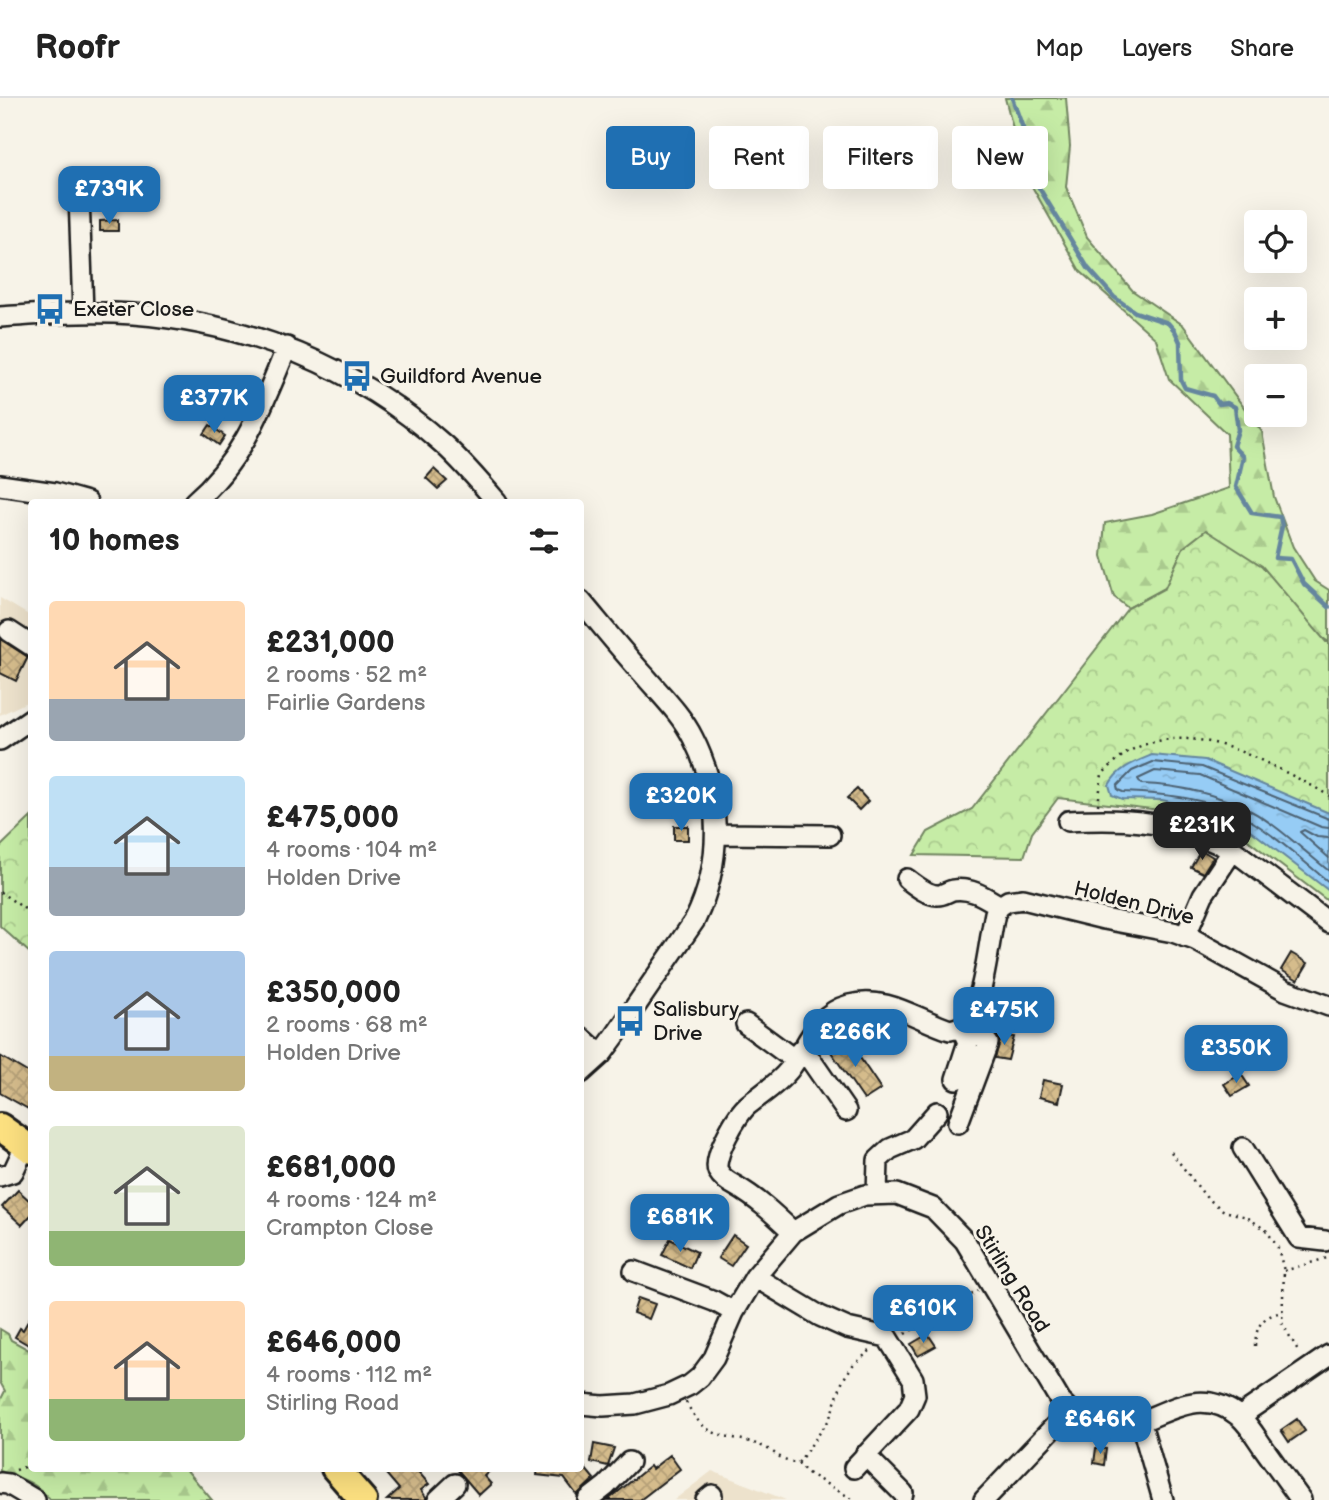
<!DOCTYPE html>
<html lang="en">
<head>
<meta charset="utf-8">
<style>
  body { margin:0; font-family:"Balsamiq Sans",sans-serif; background:#f2f2f2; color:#222; height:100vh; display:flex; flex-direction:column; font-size:26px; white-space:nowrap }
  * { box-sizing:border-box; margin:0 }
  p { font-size:23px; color:#767676 }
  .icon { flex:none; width:38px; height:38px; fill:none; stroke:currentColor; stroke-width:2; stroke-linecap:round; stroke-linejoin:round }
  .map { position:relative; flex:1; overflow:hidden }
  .side { position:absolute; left:28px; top:401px; width:556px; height:973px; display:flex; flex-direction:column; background:#fff; border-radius:7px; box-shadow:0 7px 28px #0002 }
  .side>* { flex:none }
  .hud { position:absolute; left:606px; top:28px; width:618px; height:63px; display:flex; gap:14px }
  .fabs { position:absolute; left:1244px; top:112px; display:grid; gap:14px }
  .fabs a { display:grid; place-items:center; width:63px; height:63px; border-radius:7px; background:#fff; box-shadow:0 7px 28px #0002; font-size:35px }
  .price { position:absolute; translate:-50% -60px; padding:0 16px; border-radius:14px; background:#1f6fb2; color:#fff; font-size:23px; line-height:46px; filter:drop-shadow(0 2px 4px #0008) }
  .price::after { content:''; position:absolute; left:50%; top:42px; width:21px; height:16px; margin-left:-10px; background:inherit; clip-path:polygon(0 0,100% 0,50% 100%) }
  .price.on { background:#222; color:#fff }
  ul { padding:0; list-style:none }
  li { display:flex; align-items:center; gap:21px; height:175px; padding:0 21px }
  li span { display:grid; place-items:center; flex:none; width:196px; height:140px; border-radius:7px; color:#555 }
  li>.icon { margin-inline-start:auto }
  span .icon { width:84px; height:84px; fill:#fffc; stroke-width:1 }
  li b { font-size:30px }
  h2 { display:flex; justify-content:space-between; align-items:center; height:84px; padding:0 21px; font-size:30px }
  .chip { padding:0 24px; border-radius:7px; background:#fff; box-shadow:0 7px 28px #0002; font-size:24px; line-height:63px }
  .chip.on { background:#1f6fb2; color:#fff }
  header { display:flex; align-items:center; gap:42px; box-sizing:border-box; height:98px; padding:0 35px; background:#fff; border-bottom:2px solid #e0e0e0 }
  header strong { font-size:33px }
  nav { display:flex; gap:38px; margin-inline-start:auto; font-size:24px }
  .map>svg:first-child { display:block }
  .built { fill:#ede2cc }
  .forest { fill:url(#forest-firs); stroke:#718461; stroke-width:2 }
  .park { fill:url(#park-crowns); stroke:#718461; stroke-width:2 }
  .water { fill:url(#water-ripples); stroke:#65869e; stroke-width:2 }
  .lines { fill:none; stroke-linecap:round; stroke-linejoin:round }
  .shore { stroke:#4d6273; stroke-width:2 }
  .stream { stroke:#65869e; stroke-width:4.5 }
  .building { fill:url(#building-cross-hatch); stroke:#1c1c1c; stroke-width:2 }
  .minor-casing { stroke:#1c1c1c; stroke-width:24 }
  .highway-casing { stroke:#1c1c1c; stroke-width:32 }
  .path { stroke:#1c1c1c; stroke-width:2.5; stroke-dasharray:2 5; stroke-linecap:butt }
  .minor { stroke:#f7f3e8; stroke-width:19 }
  .highway { stroke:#fce080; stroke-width:26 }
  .labels { text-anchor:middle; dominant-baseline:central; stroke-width:6; stroke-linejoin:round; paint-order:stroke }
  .poi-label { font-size:21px; fill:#1c1c1c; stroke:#f7f3e8; text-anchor:start }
  .street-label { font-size:21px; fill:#1c1c1c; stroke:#f7f3e8 }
</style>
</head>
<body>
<header>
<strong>Roofr</strong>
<nav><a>Map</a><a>Layers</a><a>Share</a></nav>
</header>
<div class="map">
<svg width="1329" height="1402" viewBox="0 0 1329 1402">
  <defs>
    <pattern id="forest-firs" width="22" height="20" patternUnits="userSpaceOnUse" patternTransform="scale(1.75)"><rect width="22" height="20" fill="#c6eca6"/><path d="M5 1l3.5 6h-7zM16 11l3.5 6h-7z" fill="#aaca8e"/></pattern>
    <pattern id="park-crowns" width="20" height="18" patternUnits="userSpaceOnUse" patternTransform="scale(1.75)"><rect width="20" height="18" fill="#c6eca6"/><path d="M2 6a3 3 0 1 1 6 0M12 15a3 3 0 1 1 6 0" fill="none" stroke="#aaca8e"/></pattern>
    <pattern id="water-ripples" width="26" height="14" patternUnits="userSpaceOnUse" patternTransform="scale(1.75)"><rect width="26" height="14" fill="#96ccf5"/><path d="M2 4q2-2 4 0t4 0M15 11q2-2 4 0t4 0" fill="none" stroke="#81afd1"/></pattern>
    <pattern id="building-cross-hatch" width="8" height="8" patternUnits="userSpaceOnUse" patternTransform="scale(1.75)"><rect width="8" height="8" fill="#d5bc8c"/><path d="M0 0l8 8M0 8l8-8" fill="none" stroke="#b6a178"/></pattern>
  </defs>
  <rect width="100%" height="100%" fill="#f7f3e8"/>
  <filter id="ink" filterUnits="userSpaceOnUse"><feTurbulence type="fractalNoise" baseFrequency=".0143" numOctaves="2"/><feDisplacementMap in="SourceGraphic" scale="14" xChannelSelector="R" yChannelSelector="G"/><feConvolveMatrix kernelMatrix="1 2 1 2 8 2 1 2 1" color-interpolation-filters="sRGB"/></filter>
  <g filter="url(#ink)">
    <!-- built -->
    <path class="built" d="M0 500 32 519 31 602 0 617Z
      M712 1373 786 1402H674Z"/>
    <!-- forest -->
    <path class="forest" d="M1005 0H1066L1070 48 1066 89 1087 139 1133 193 1183 227 1262 334 1274 399 1293 449 1315 483 1329 492V544L1183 450 1166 490 1128 510 1114 499 1102 458 1105 425 1152 416 1229 390 1227 336 1169 281 1156 241 1080 173 1025 76Z
      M0 1231 8 1236 11 1242 31 1253 32 1370H185L212 1402H50C36 1384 21 1380 0 1373V1303L5 1293 0 1284Z"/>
    <!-- park -->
    <path class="park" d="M1206 432 1262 468 1326 544H1329V804L1245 740 1160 712 1058 700 1032 735 1024 759 914 757 928 734 972 711 1128 510 1165 490 1183 450Z
      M31 719V856L0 828V749Z"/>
    <!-- water -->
    <path class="water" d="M1152 657 1205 662 1329 715V793L1245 728 1217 715 1162 702 1122 701 1112 697 1109 687C1118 670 1135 664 1152 657Z"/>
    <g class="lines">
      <!-- shore -->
      <path class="shore" d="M1329 721 1202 669 1153 664 1132 673 1117 688 1118 692 1123 694C1165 696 1211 700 1248 721 1274 736 1305 765 1329 784
        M1329 730 1321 729 1200 677 1155 673 1138 681 1141 686C1178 687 1218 696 1251 713 1275 725 1307 756 1329 773
        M1329 740 1317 739 1304 732 1300 734 1329 760"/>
      <!-- stream -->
      <path class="stream" d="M1012 0 1024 33 1027 70 1088 170 1114 199 1135 214 1168 225 1175 233 1180 244 1181 282 1185 290 1213 298 1219 306 1227 305 1235 309 1238 332 1233 348 1243 359 1236 389 1252 415 1280 419 1282 428 1275 460 1291 461 1304 486 1329 509"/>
    </g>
    <!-- building -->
    <path class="building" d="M118 122V133H100V123Z
      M210 327 225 338 219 347 204 336Z
      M434 371 447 383 438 391 426 380Z
      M0 541 28 559 16 583 0 575Z
      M857 691 868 703 859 712 847 700Z
      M674 728H688V742H674Z
      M1201 752 1213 759 1203 775 1191 769Z
      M1291 855 1308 865 1298 882 1281 872Z
      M997 937 1014 939 1008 962 995 960 1000 943Z
      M846 939 881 991 864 1002 829 951Z
      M0 958 32 977V1013L0 995Z
      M1241 976 1249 988 1232 998 1224 986Z
      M1043 982 1063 986 1059 1004 1039 999Z
      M18 1092 32 1105V1116L22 1127 2 1109Z
      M733 1137 746 1146 731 1168 718 1160Z
      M670 1141 697 1154 690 1170 662 1157Z
      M638 1200 655 1206 649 1221 633 1215Z
      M32 1216V1249L15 1239 20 1230 23 1232Z
      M928 1236 936 1248 918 1258 911 1246Z
      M1297 1321 1305 1333 1289 1344 1281 1332Z
      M594 1346 614 1350 608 1368 591 1364Z
      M1096 1350 1106 1351 1104 1367 1094 1365Z
      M670 1357 680 1371 640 1402H608L650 1368 652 1371Z
      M381 1370H415L429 1386 421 1392 426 1399V1402H387L399 1391Z
      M456 1370H493L484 1378 491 1386 479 1397Z
      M538 1370H585L594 1381 577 1397 564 1380 537 1377Z"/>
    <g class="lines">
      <defs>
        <path id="minor" d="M79 97 83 215
          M0 219C44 216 89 213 133 216 248 225 357 269 443 346 463 364 480 384 497 404
          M0 387 55 395 87 404
          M194 404C244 361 262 309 287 249
          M581 503C602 528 622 553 644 577 661 597 681 616 693 640 722 697 723 765 695 822L615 938 601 957 581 975
          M9 533 32 548
          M0 642 32 620
          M1068 723C1107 721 1144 721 1182 732 1199 736 1216 745 1233 752L1203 797 1185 839
          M716 736 830 737
          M1233 752 1329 825
          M907 781C915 787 927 797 937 797 942 798 948 793 953 792 971 789 985 799 1000 808
          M746 926 795 962
          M581 939 601 957
          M800 953 808 958 846 1013
          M956 981 968 944 961 929
          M958 1025 988 945 969 924
          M1243 1050 1299 1140 1325 1143
          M0 1078 13 1074 25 1048
          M877 1096 878 1062 890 1051 913 1041 937 1014
          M793 1134C774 1116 757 1100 734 1087 728 1084 722 1080 718 1073 712 1060 737 1016 748 1007 761 996 777 987 789 972 808 948 815 916 849 907 886 897 916 921 950 932 958 930 965 929 969 922 984 899 989 843 995 815L1000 808 1008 803 1023 801 1104 821 1173 834 1195 842 1285 892 1329 908
          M634 1173 714 1203 734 1214
          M755 1179 820 1218 847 1230 887 1239 913 1281 915 1297 909 1311 854 1370
          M581 1306 603 1308 635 1306 669 1297 690 1287 700 1279 714 1260 734 1214 755 1179 793 1134 839 1106 865 1097 897 1096 933 1110 965 1143 1061 1304C1067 1309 1074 1318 1081 1322 1139 1355 1182 1272 1240 1319 1249 1327 1256 1339 1263 1349 1276 1367 1288 1384 1301 1402
          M1241 1320 1250 1311 1329 1257
          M1141 1325 1163 1402
          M865 1357 903 1395
          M0 1385 8 1386 35 1402
          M438 1402 455 1386
          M588 1402 606 1388 629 1364
          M706 1402 712 1397
          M984 1402 1070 1312"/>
        <path id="highway" d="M0 1029 32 1052
          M335 1370 363 1402"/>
      </defs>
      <!-- minor casing -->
      <use href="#minor" class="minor-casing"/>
      <!-- highway casing -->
      <use href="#highway" class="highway-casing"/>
      <!-- path -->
      <path class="path" d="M1098 707 1102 676C1112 667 1123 655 1136 650 1186 628 1235 649 1281 672 1297 680 1314 688 1329 698
        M0 794 25 811
        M1171 1054 1206 1099 1224 1113 1247 1119 1267 1133 1278 1150 1284 1173 1282 1225 1299 1254
        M1284 1173 1327 1160
        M905 1236 978 1193
        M1255 1248C1256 1227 1262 1218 1283 1214
        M686 1304C708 1347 728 1333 764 1349 776 1354 784 1366 798 1365L829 1322 843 1282 853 1267 871 1252
        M798 1365 806 1374 854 1402
        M16 1372 32 1366"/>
      <!-- minor -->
      <use href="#minor" class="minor"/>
      <!-- highway -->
      <use href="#highway" class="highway"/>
    </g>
  </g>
  <!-- icons -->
  <defs>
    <symbol id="bus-bare" viewBox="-9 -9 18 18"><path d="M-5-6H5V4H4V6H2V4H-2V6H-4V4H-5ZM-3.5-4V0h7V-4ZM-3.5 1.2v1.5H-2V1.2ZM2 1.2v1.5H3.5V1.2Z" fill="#1f6fb2" stroke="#f7f3e8" stroke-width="2.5" paint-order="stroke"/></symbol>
  </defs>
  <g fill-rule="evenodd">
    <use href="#bus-bare" x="28" y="189" width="44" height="44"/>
    <use href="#bus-bare" x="335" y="256" width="44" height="44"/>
    <use href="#bus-bare" x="608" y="901" width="44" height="44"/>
  </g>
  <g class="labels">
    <!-- poi labels -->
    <g class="poi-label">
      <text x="73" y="211">Exeter Close</text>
      <text x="380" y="278">Guildford Avenue</text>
      <text x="653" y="911">Salisbury<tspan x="653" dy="24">Drive</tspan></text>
    </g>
    <!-- street labels -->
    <g class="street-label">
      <text transform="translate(1134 805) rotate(14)">Holden Drive</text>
      <text transform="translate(1012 1181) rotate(58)">Stirling Road</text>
    </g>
  </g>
</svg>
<div class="fabs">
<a><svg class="icon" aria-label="locate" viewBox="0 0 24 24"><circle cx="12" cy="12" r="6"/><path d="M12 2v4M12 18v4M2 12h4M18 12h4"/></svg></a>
<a>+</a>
<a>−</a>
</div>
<b class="price" style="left:109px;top:128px">£739K</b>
<b class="price" style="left:214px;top:337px">£377K</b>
<b class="price" style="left:681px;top:735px">£320K</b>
<b class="price on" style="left:1202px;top:764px">£231K</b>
<b class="price" style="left:1004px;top:949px">£475K</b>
<b class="price" style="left:855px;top:971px">£266K</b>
<b class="price" style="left:1236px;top:987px">£350K</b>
<b class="price" style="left:680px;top:1156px">£681K</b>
<b class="price" style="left:923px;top:1247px">£610K</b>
<b class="price" style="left:1100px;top:1358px">£646K</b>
<div class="hud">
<a class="chip on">Buy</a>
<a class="chip">Rent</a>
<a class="chip">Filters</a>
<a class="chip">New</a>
</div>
<section class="side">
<h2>10 homes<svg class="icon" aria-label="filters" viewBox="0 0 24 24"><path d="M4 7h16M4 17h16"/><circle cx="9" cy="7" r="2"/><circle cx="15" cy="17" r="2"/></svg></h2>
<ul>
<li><span style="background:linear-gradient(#ffd9b3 70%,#9aa5b1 0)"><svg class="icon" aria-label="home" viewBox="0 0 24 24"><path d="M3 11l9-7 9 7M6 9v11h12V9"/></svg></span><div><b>£231,000</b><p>2 rooms · 52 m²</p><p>Fairlie Gardens</p></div></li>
<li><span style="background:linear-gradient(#bfe0f5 65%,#9aa5b1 0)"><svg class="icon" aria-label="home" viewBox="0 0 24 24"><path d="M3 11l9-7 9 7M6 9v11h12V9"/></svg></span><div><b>£475,000</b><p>4 rooms · 104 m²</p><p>Holden Drive</p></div></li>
<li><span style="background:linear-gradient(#a9c7e8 75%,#c2b280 0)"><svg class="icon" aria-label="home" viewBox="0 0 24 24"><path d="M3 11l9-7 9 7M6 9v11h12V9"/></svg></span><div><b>£350,000</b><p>2 rooms · 68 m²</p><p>Holden Drive</p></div></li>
<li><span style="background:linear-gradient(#dfe7d0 75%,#8fb573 0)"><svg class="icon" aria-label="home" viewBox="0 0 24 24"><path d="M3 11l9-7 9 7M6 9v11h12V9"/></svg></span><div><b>£681,000</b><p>4 rooms · 124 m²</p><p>Crampton Close</p></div></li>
<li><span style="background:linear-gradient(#ffd9b3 70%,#8fb573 0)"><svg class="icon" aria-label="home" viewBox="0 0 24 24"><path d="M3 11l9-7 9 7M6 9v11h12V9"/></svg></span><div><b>£646,000</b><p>4 rooms · 112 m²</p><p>Stirling Road</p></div></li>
</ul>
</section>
</div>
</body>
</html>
